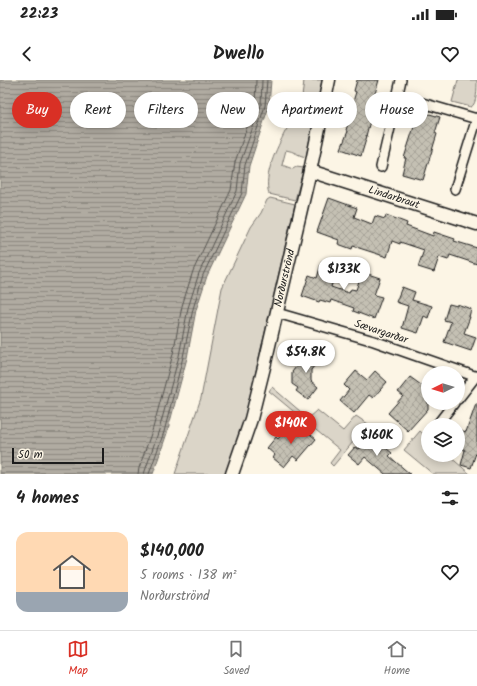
<!DOCTYPE html>
<html lang="en">
<head>
<meta charset="utf-8">
<style>
  body { margin:0; font-family:Kalam,sans-serif; background:#f2f2f2; color:#222; height:100vh; display:flex; flex-direction:column; font-size:15px; white-space:nowrap }
  * { box-sizing:border-box; margin:0 }
  p { font-size:13px; color:#767676 }
  .icon { flex:none; width:22px; height:22px; fill:none; stroke:currentColor; stroke-width:2; stroke-linecap:round; stroke-linejoin:round }
  .map { position:relative; height:394px; overflow:hidden }
  .details { display:flex; flex-direction:column; background:#fff; flex:1 }
  .details>* { flex:none }
  .top-card { position:absolute; left:12px; top:12px; width:453px; height:36px; display:flex; gap:8px }
  .needle { width:26px; rotate:265deg }
  .controls { position:absolute; left:421px; top:286px; display:grid; gap:8px }
  .controls a { display:grid; place-items:center; width:44px; height:44px; border-radius:50%; background:#fff; box-shadow:0 2px 10px #0003; font-size:20px }
  .scale { position:absolute; left:12px; bottom:10px; width:92px; box-sizing:border-box; padding-left:4px; border:2px solid #1c1c1c; border-top:0; font-size:11px; line-height:14px; white-space:nowrap; color:#1c1c1c; -webkit-text-stroke:3px #fcf5e5; paint-order:stroke }
  .price { position:absolute; translate:-50% -34px; padding:0 9px; border-radius:14px; background:#fff; color:#222; font-size:13px; line-height:26px; filter:drop-shadow(0 1px 2px #0008) }
  .price::after { content:''; position:absolute; left:50%; top:24px; width:12px; height:9px; margin-left:-6px; background:inherit; clip-path:polygon(0 0,100% 0,50% 100%) }
  .price.on { background:#d93025; color:#fff }
  ul { padding:0; list-style:none }
  li { display:flex; align-items:center; gap:12px; height:100px; padding:0 16px }
  li+li { border-top:1px solid #e0e0e0 }
  li span { display:grid; place-items:center; flex:none; width:112px; height:80px; border-radius:12px; color:#555 }
  li>.icon { margin-inline-start:auto }
  span .icon { width:48px; height:48px; fill:#fffc; stroke-width:1 }
  li b { font-size:17px }
  h2 { display:flex; justify-content:space-between; align-items:center; height:48px; padding:0 16px; font-size:17px }
  .pill { padding:0 14px; border-radius:18px; background:#fff; box-shadow:0 2px 10px #0003; font-size:14px; line-height:36px }
  .pill.on { background:#d93025; color:#fff }
  .status { display:flex; justify-content:space-between; align-items:center; height:28px; padding:0 20px; background:#fff; direction:ltr }
  .status svg { height:11px; fill:currentColor }
  header { display:flex; justify-content:space-between; align-items:center; height:52px; padding:0 16px; background:#fff; font-size:18px; font-weight:800 }
  .tab-bar { display:flex; justify-content:space-around; align-items:center; height:56px; border-top:1px solid #e0e0e0; background:#fff; font-size:11px; color:#767676 }
  .tab-bar a { display:grid; justify-items:center; gap:2px }
  .tab-bar .on { color:#d93025 }
  .map>svg:first-child { display:block }
  .green { fill:#dbd5c8; stroke:#7c7872 }
  .water { fill:url(#water-rules); stroke:#75726c }
  .lines { fill:none; stroke-linecap:round; stroke-linejoin:round }
  .shore { stroke:#575551; stroke-width:1 }
  .building { fill:url(#building-cross-hatch); stroke:#1c1c1c }
  .minor-casing { stroke:#1c1c1c; stroke-width:12 }
  .tertiary-casing { stroke:#1c1c1c; stroke-width:15 }
  .minor { stroke:#fcf5e5; stroke-width:9 }
  .tertiary { stroke:#fcf5e5; stroke-width:12 }
  .labels { text-anchor:middle; dominant-baseline:central; stroke-width:3; stroke-linejoin:round; paint-order:stroke }
  .street-label { font-size:11px; fill:#1c1c1c; stroke:#fcf5e5 }
</style>
</head>
<body>
<div class="status"><b>22:23</b><svg viewBox="0 0 49 12"><path d="M0 12V9h3v3zM5 12V6h3v6zM10 12V3h3v9zM15 12V0h3v12zM26 1h20v11H26zM47 4h2v5h-2z"/></svg></div>
<header><svg class="icon" aria-label="back" viewBox="0 0 24 24"><path d="M15 5l-7 7 7 7"/></svg>Dwello<svg class="icon" aria-label="heart" viewBox="0 0 24 24"><path d="M12 20l-8-8c-3-5 5-10 8-4 3-6 11-1 8 4z"/></svg></header>
<div class="map">
<svg width="477" height="394" viewBox="0 0 477 394">
  <defs>
    <pattern id="water-rules" width="6" height="5" patternUnits="userSpaceOnUse"><rect width="6" height="5" fill="#b0aba1"/><path d="M0 2.5h6" fill="none" stroke="#8e8a82"/></pattern>
    <pattern id="building-cross-hatch" width="8" height="8" patternUnits="userSpaceOnUse"><rect width="8" height="8" fill="#c4c0b3"/><path d="M0 0l8 8M0 8l8-8" fill="none" stroke="#a8a499"/></pattern>
  </defs>
  <rect width="100%" height="100%" fill="#fcf5e5"/>
  <filter id="ink" filterUnits="userSpaceOnUse"><feTurbulence type="fractalNoise" baseFrequency=".025" numOctaves="2"/><feDisplacementMap in="SourceGraphic" scale="8" xChannelSelector="R" yChannelSelector="G"/><feConvolveMatrix kernelMatrix="1 2 1 2 8 2 1 2 1" color-interpolation-filters="sRGB"/></filter>
  <g filter="url(#ink)">
    <!-- green -->
    <path class="green" d="M304 0H322L306 77C299 76 294 71 286 70L282 85 293 89 296 87 304 88 295 120 269 114C263 95 277 68 285 52 289 45 295 38 298 30 302 20 303 11 304 0Z
      M458 0H477C477 9 477 24 471 27L452 22Z
      M270 118 295 124 244 342 226 394H175L201 318 222 208 251 147 261 133 267 120Z
      M272 307 308 338 317 330 343 351 356 336 368 344 333 386 330 383 340 370 269 311Z
      M420 351 428 358V375H448L470 394H433L404 370Z"/>
    <!-- water -->
    <path class="water" d="M0 0H271L269 26 249 86 246 114 207 196 196 230 187 278 167 353 153 394H0Z"/>
    <g class="lines">
      <!-- shore -->
      <path class="shore" d="M138 394 139 388 153 348 173 274 182 226 193 191 231 110 235 82 255 24 256 0
        M144 394 159 350 179 276 188 228 199 193 237 111 240 83 261 25 262 0
        M149 394 164 352 183 277 193 229 203 195 242 113 245 85 265 26 267 0"/>
    </g>
    <!-- building -->
    <path class="building" d="M357 0H379L374 17H376L370 37H371L366 56H367L361 76 341 69 348 51 346 50 352 31H350L356 12 354 11Z
      M419 31 440 37 435 53 437 54 423 100 402 94 406 78H404Z
      M329 118 357 128 354 137 372 144 375 136 385 139 386 135 407 143 406 146 433 156 434 152 455 159 454 161 477 168V184L450 175 448 180 439 177 434 192 418 187 424 170 400 162V164L392 161 387 177 353 166 352 169 338 164 339 160 317 152Z
      M322 181 338 186 331 207 349 213 351 209 356 210 362 192 380 198 374 215 382 217 374 239 353 231 354 228 331 220 330 223 320 220 319 222 302 216 309 195 317 198Z
      M402 207 415 212 412 220 432 226 428 238 424 236 418 253 402 248 408 226 396 222Z
      M449 224 457 226V224L471 229 469 237H470L464 253 476 257 471 271 444 262 451 242 444 240Z
      M312 266 323 275 311 290V301L318 307 308 320 296 311 298 308 292 304V292Z
      M356 291 367 300 375 291 387 302 373 318 369 315 354 333 340 321 349 310 344 305Z
      M410 297 428 310V329L408 351 388 333 403 316 398 312Z
      M476 324H477V370L471 388 461 385 465 370 458 367V356L460 350 466 352Z
      M291 343 298 349 300 346 316 359 298 380 293 376 284 387 273 378 275 375 267 368 276 357 278 359Z
      M370 355 392 373 389 376 410 394H385L365 377 359 384 348 375 355 367 359 369Z"/>
    <g class="lines">
      <defs>
        <path id="minor" d="M398 16 477 39
          M381 87 401 0
          M455 109 477 38
          M277 233 374 261 477 297
          M458 319 476 296
          M437 345 454 323"/>
        <g id="tertiary">
          <path id="s1" d="M310 91 477 144"/>
          <path id="s2" d="M232 394 251 339 264 287 310 91 329 0"/>
        </g>
      </defs>
      <!-- minor casing -->
      <use href="#minor" class="minor-casing"/>
      <!-- tertiary casing -->
      <use href="#tertiary" class="tertiary-casing"/>
      <!-- minor -->
      <use href="#minor" class="minor"/>
      <!-- tertiary -->
      <use href="#tertiary" class="tertiary"/>
    </g>
  </g>
  <g class="labels">
    <!-- street labels -->
    <g class="street-label">
      <text stroke="none"><textPath href="#s1" startOffset="88">Lindarbraut</textPath></text>
      <text stroke="none"><textPath href="#s2" startOffset="203">Norðurströnd</textPath></text>
      <text transform="translate(381 252) rotate(18)">Sævargarðar</text>
    </g>
  </g>
</svg>
<div class="controls">
<a><svg class="needle" viewBox="-14 -14 28 28"><path d="M0-13l5 13h-10z" fill="#e53935"/><path d="M0 13l5-13h-10z" fill="#767676"/></svg></a>
<a><svg class="icon" aria-label="layers" viewBox="0 0 24 24"><path d="M12 4l9 5-9 5-9-5zM3 14l9 5 9-5"/></svg></a>
</div>
<div class="scale">50 m</div>
<b class="price" style="left:344px;top:211px">$133K</b>
<b class="price" style="left:306px;top:294px">$54.8K</b>
<b class="price on" style="left:291px;top:365px">$140K</b>
<b class="price" style="left:377px;top:377px">$160K</b>
<div class="top-card">
<a class="pill on">Buy</a>
<a class="pill">Rent</a>
<a class="pill">Filters</a>
<a class="pill">New</a>
<a class="pill">Apartment</a>
<a class="pill">House</a>
</div>
</div>
<section class="details">
<h2>4 homes<svg class="icon" aria-label="filters" viewBox="0 0 24 24"><path d="M4 7h16M4 17h16"/><circle cx="9" cy="7" r="2"/><circle cx="15" cy="17" r="2"/></svg></h2>
<ul>
<li><span style="background:linear-gradient(#ffd9b3 75%,#9aa5b1 0)"><svg class="icon" aria-label="home" viewBox="0 0 24 24"><path d="M3 11l9-7 9 7M6 9v11h12V9"/></svg></span><div><b>$140,000</b><p>5 rooms · 138 m²</p><p>Norðurströnd</p></div><svg class="icon" aria-label="heart" viewBox="0 0 24 24"><path d="M12 20l-8-8c-3-5 5-10 8-4 3-6 11-1 8 4z"/></svg></li>
</ul>
</section>
<nav class="tab-bar">
<a class="on"><svg class="icon" aria-label="map" viewBox="0 0 24 24"><path d="M3 6l6-2 6 2 6-2v14l-6 2-6-2-6 2zM9 4v14M15 6v14"/></svg>Map</a>
<a><svg class="icon" aria-label="saved" viewBox="0 0 24 24"><path d="M7 4h10v16l-5-4-5 4z"/></svg>Saved</a>
<a><svg class="icon" aria-label="home" viewBox="0 0 24 24"><path d="M3 11l9-7 9 7M6 9v11h12V9"/></svg>Home</a>
</nav>
</body>
</html>
